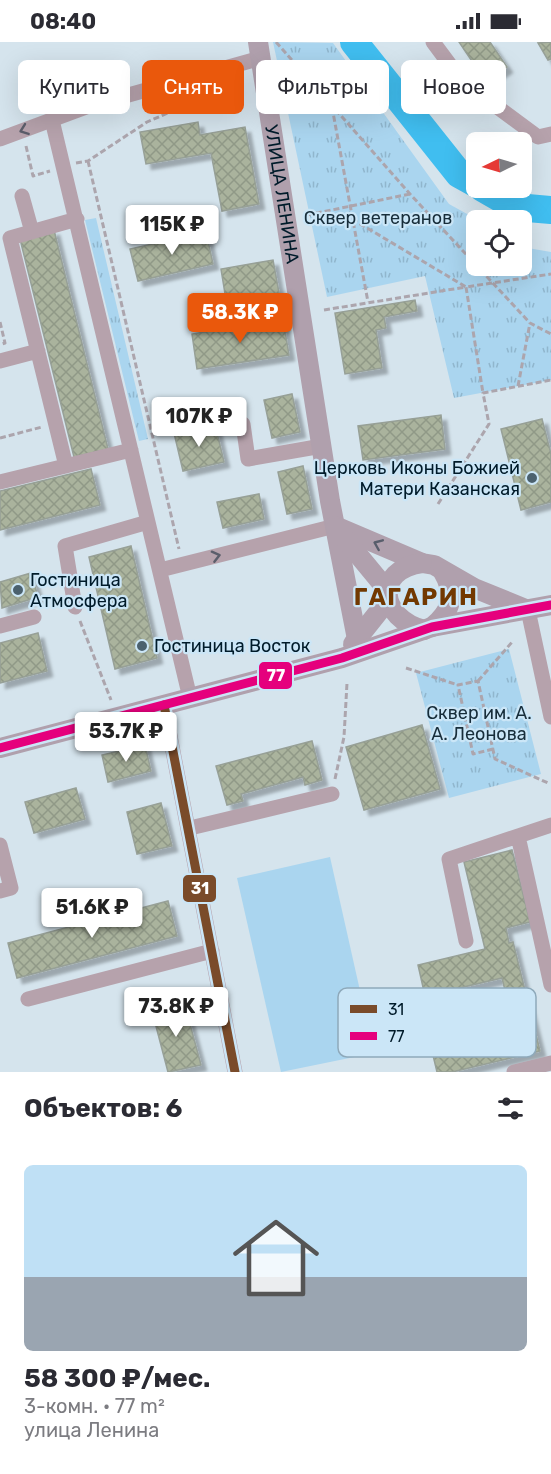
<!DOCTYPE html>
<html lang="ru">
<head>
<meta charset="utf-8">
<style>
  body { margin:0; font-family:Rubik,sans-serif; background:#f7f7f7; color:#2b2b33; height:100vh; display:flex; flex-direction:column; font-size:22px; white-space:nowrap }
  * { box-sizing:border-box; margin:0 }
  p { font-size:20px; color:#7c7c81 }
  .icon { flex:none; width:33px; height:33px; fill:none; stroke:currentColor; stroke-width:2; stroke-linecap:round; stroke-linejoin:round }
  .map { position:relative; height:1030px; overflow:hidden }
  .drawer { display:flex; flex-direction:column; background:#fff; flex:1 }
  .drawer>* { flex:none }
  .top-card { position:absolute; left:18px; top:18px; width:516px; height:54px; display:flex; gap:12px }
  .needle { width:39px; rotate:265deg }
  .fabs { position:absolute; left:466px; top:90px; display:grid; gap:12px }
  .fabs a { display:grid; place-items:center; width:66px; height:66px; border-radius:9px; background:#fff; box-shadow:0 6px 24px #0002; font-size:30px }
  .price { position:absolute; translate:-50% -51px; padding:0 14px; border-radius:6px; background:#fff; color:#222; font-size:20px; line-height:39px; filter:drop-shadow(0 2px 3px #0008) }
  .price::after { content:''; position:absolute; left:50%; top:36px; width:18px; height:14px; margin-left:-9px; background:inherit; clip-path:polygon(0 0,100% 0,50% 100%) }
  .price.active { background:#ea580c; color:#fff }
  ul { padding:0; list-style:none }
  li { display:grid; align-content:center; gap:12px; height:318px; padding:0 24px }
  li+li { border-top:2px solid #e1e1e2 }
  li span { display:grid; place-items:center; height:186px; border-radius:9px; color:#555 }
  li>.icon { margin-inline-start:auto }
  span .icon { width:108px; height:108px; fill:#fffc; stroke-width:1 }
  li b { font-size:26px }
  h2 { display:flex; justify-content:space-between; align-items:center; height:72px; padding:0 24px; font-size:26px }
  .chip { padding:0 21px; border-radius:9px; background:#fff; box-shadow:0 6px 24px #0002; font-size:21px; line-height:54px }
  .chip.active { background:#ea580c; color:#fff }
  .status { display:flex; justify-content:space-between; align-items:center; height:42px; padding:0 30px; background:#fff; direction:ltr }
  .status svg { height:16px; fill:currentColor }
  .map>svg:first-child { display:block }
  .park { fill:url(#park-tufts) }
  .pitch { fill:#aad5ef }
  .lines { fill:none; stroke-linecap:round; stroke-linejoin:round }
  .river { stroke:#40bef0; stroke-width:28 }
  .building { fill:url(#building-cross-hatch); stroke:#97a097; stroke-width:1.5; filter:url(#shadow) }
  .path { stroke:#aca5ad; stroke-width:3; stroke-dasharray:6 3; stroke-linecap:butt }
  .minor { stroke:#b6a2ac; stroke-width:15 }
  .major { stroke:#b0a0ad; stroke-width:20 }
  .bus-1-casing { stroke:#cbe6f7; stroke-width:14 }
  .bus-2-casing { stroke:#cbe6f7; stroke-width:14 }
  .bus-1 { stroke:#7a4b2a; stroke-width:9 }
  .bus-2 { stroke:#e5007d; stroke-width:9 }
  .oneway { stroke:#5b5e6b }
  .oneway2 { stroke:#585e6c }
  .poi-dot { fill:#4b616e; stroke:#cbe6f7; stroke-width:2 }
  .labels { text-anchor:middle; dominant-baseline:central; stroke-width:4.5; stroke-linejoin:round; paint-order:stroke }
  .street-label { font-size:18px; fill:#001b2a; stroke:#cbe6f7 }
  .park-label { font-size:18px; fill:#172d3a; stroke:#cbe6f7 }
  .poi-label { font-size:18px; fill:#001b2a; stroke:#cbe6f7; text-anchor:start }
  .district-label { font-size:24px; font-weight:bold; letter-spacing:1.5px; fill:#723901; stroke:#cbe6f7 }
  .key { fill:#cbe6f7; stroke:#8ea9ba; stroke-width:1.5 }
  .key-label { font-size:16px; fill:#001b2a }
  .line-badge { stroke:#cbe6f7; stroke-width:2 }
  .badge-label { font-size:16px; text-anchor:middle; font-weight:bold; fill:#fff }
</style>
</head>
<body>
<div class="status"><b>08:40</b><svg viewBox="0 0 49 12"><path d="M0 12V9h3v3zM5 12V6h3v6zM10 12V3h3v9zM15 12V0h3v12zM26 1h20v11H26zM47 4h2v5h-2z"/></svg></div>
<div class="map">
<svg width="551" height="1030" viewBox="0 0 551 1030">
  <defs>
    <pattern id="park-tufts" width="24" height="20" patternUnits="userSpaceOnUse" patternTransform="scale(1.5)"><rect width="24" height="20" fill="#aad5ef"/><path d="M3 7l-1-3M5 7V3M7 7l1-3M15 17l-1-3M17 17v-4M19 17l1-3" fill="none" stroke="#90b6cd"/></pattern>
    <pattern id="building-cross-hatch" width="8" height="8" patternUnits="userSpaceOnUse" patternTransform="scale(1.5)"><rect width="8" height="8" fill="#aab39d"/><path d="M0 0l8 8M0 8l8-8" fill="none" stroke="#909987"/></pattern>
    <filter id="shadow"><feDropShadow dx="5.5" dy="5.5" stdDeviation="1.5" flood-color="#0004"/></filter>
  </defs>
  <rect width="100%" height="100%" fill="#d5e4ed"/>
  <!-- park -->
  <path class="park" d="M273 0 333 1 449 162 478 178 477 224H522V205L551 210V338L454 356 425 234 327 255Z
    M96 176 148 397 139 399 85 178Z
    M509 607 541 732 449 756 416 631Z"/>
  <!-- pitch -->
  <path class="pitch" d="M330 815 374 1011 281 1030 237 836Z"/>
  <g class="lines">
    <!-- river -->
    <path class="river" d="M354 0 459 132 477 142
      M483 146 516 165 551 168"/>
  </g>
  <!-- building -->
  <path class="building" d="M459 0H490L507 25 486 40Z
    M551 0V17L548 18 538 1Z
    M198 80 200 93 245 85 259 162 222 169 211 111 146 122 140 90Z
    M54 188 108 407 74 415 20 197Z
    M206 190 213 222 138 239 130 207Z
    M273 218 281 262 235 270 233 257 226 258 221 227Z
    M415 258 417 269 384 275 386 286 376 288 382 326 345 332 335 271Z
    M283 277 289 313 197 327 192 292Z
    M292 352 300 390 272 396 264 358Z
    M441 373 445 407 363 418 358 384Z
    M542 377 551 412V460L521 468 501 387Z
    M215 382 224 420 183 429 174 391Z
    M303 424 312 467 287 472 278 430Z
    M91 427 100 463 0 488V449Z
    M259 452 264 477 223 486 217 460Z
    M131 504 157 616 115 627 89 515Z
    M31 531 38 555 2 566 0 540Z
    M38 591 47 629 0 641V601Z
    M422 683 440 747 364 768 346 705Z
    M312 699 322 738 305 743 303 735 241 752 243 759 227 763 216 724Z
    M145 703 151 729 108 740 102 713Z
    M76 746 85 777 34 791 25 760Z
    M161 761 172 804 137 812 127 770Z
    M512 808 530 880 506 886 509 901 513 900 540 1009 452 1030H437L431 1005 514 985 502 936 425 954 418 923 485 907 464 820Z
    M168 859 177 894 17 936 8 901Z
    M184 960 201 1023 168 1030 152 969Z"/>
  <g class="lines">
    <!-- path -->
    <path class="path" d="M276 0 410 152 530 281 551 292
      M332 65 368 260
      M26 104 33 134 50 129
      M88 119 179 507
      M76 121 88 119 147 80 241 39
      M307 173 410 152
      M352 177 466 245 551 232
      M324 268 466 245 483 351
      M0 280 5 301 2 302
      M518 344 530 281
      M0 396 42 385
      M438 462 489 382 483 351 551 338
      M80 579 111 658
      M406 626 458 643
      M478 639 513 599
      M493 707 473 712 458 643 478 639 495 717 548 741
      M335 737 344 695 347 641"/>
    <!-- minor -->
    <path class="minor" d="M433 0 462 39 538 95 551 92
      M52 78 190 656
      M0 97 89 64 261 16
      M22 154 32 190
      M0 319 38 309
      M243 382 248 417 322 404
      M66 424 10 196 77 177
      M0 440 131 408
      M160 528 335 484
      M75 565 65 504 148 480
      M528 568 551 675
      M0 584 34 575
      M164 663 235 1030
      M190 786 332 752
      M518 794 551 943
      M0 803 11 846 0 849
      M466 899 449 817 551 783
      M28 957 212 909
      M514 1030 551 1021"/>
    <!-- major -->
    <g class="major">
      <path id="s1" d="M258 0 330 459 357 597"/>
      <path d="M335 484 422 521 434 523 474 546 528 568"/>
      <path d="M336 486 388 549"/>
      <path d="M422 521C373 528 379 576 424 588"/>
      <path d="M432 585C452 569 456 552 443 530"/>
      <path d="M353 602 388 558"/>
      <path d="M0 706 342 616 432 585 551 563"/>
    </g>
    <defs>
      <path id="bus-1" d="M164 663 235 1030"/>
      <path id="bus-2" d="M0 706 342 616 432 585 551 563"/>
    </defs>
    <!-- bus-1 casing -->
    <use href="#bus-1" class="bus-1-casing"/>
    <!-- bus-2 casing -->
    <use href="#bus-2" class="bus-2-casing"/>
    <!-- bus-1 -->
    <use href="#bus-1" class="bus-1"/>
    <!-- bus-2 -->
    <use href="#bus-2" class="bus-2"/>
  </g>
  <!-- one-way arrows -->
  <defs><path id="oneway-chevron" d="M-2-3.5L2.5 0L-2 3.5" fill="none" stroke-width="1.6" stroke-linecap="round" stroke-linejoin="round" transform="scale(1.5)"/></defs>
  <g class="oneway">
    <use href="#oneway-chevron" transform="translate(24 88) rotate(160)"/>
    <use href="#oneway-chevron" transform="translate(216 514) rotate(-14)"/>
  </g>
  <use class="oneway2" href="#oneway-chevron" transform="translate(378 502) rotate(-157)"/>
  <!-- markers -->
  <g class="poi-dot">
    <circle cx="532" cy="436" r="6"/>
    <circle cx="18" cy="548" r="6"/>
    <circle cx="142" cy="604" r="6"/>
  </g>
  <g class="labels">
    <!-- street labels -->
    <g class="street-label">
      <text stroke="none"><textPath href="#s1" startOffset="154">УЛИЦА ЛЕНИНА</textPath></text>
    </g>
    <!-- park labels -->
    <g class="park-label">
      <text x="378" y="176">Сквер ветеранов</text>
      <text x="479" y="671">Сквер им. А.<tspan x="479" dy="21">А. Леонова</tspan></text>
    </g>
    <!-- poi labels -->
    <g class="poi-label">
      <text x="520" y="426" text-anchor="end">Церковь Иконы Божией<tspan x="520" dy="21">Матери Казанская</tspan></text>
      <text x="30" y="538">Гостиница<tspan x="30" dy="21">Атмосфера</tspan></text>
      <text x="154" y="604">Гостиница Восток</text>
    </g>
    <!-- district labels -->
    <g class="district-label">
      <text x="416" y="555">ГАГАРИН</text>
    </g>
  </g>
  <!-- legend -->
  <rect x="338" y="946" width="198" height="69" rx="9" class="key"/>
  <rect x="350" y="963" width="27" height="8" fill="#7a4b2a"/>
  <rect x="350" y="990" width="27" height="8" fill="#e5007d"/>
  <g class="key-label">
    <text x="388" y="973">31</text>
    <text x="388" y="1000">77</text>
  </g>
  <g class="line-badge">
    <rect x="258" y="619" width="35" height="29" rx="6" fill="#e5007d"/>
    <rect x="182" y="832" width="35" height="29" rx="6" fill="#7a4b2a"/>
  </g>
  <g class="badge-label">
    <text x="276" y="639">77</text>
    <text x="200" y="852">31</text>
  </g>
</svg>
<div class="fabs">
<a><svg class="needle" viewBox="-14 -14 28 28"><path d="M0-13l5 13h-10z" fill="#e53935"/><path d="M0 13l5-13h-10z" fill="#7c7c81"/></svg></a>
<a><svg class="icon" aria-label="locate" viewBox="0 0 24 24"><circle cx="12" cy="12" r="6"/><path d="M12 2v4M12 18v4M2 12h4M18 12h4"/></svg></a>
</div>
<b class="price" style="left:172px;top:214px">115K ₽</b>
<b class="price active" style="left:240px;top:302px">58.3K ₽</b>
<b class="price" style="left:199px;top:406px">107K ₽</b>
<b class="price" style="left:126px;top:721px">53.7K ₽</b>
<b class="price" style="left:92px;top:897px">51.6K ₽</b>
<b class="price" style="left:176px;top:996px">73.8K ₽</b>
<div class="top-card">
<a class="chip">Купить</a>
<a class="chip active">Снять</a>
<a class="chip">Фильтры</a>
<a class="chip">Новое</a>
</div>
</div>
<section class="drawer">
<h2>Объектов: 6<svg class="icon" aria-label="filters" viewBox="0 0 24 24"><path d="M4 7h16M4 17h16"/><circle cx="9" cy="7" r="2"/><circle cx="15" cy="17" r="2"/></svg></h2>
<ul>
<li><span style="background:linear-gradient(#bfe0f5 60%,#9aa5b1 0)"><svg class="icon" aria-label="home" viewBox="0 0 24 24"><path d="M3 11l9-7 9 7M6 9v11h12V9"/></svg></span><div><b>58 300 ₽/мес.</b><p>3-комн. · 77 m²</p><p>улица Ленина</p></div></li>
</ul>
</section>
</body>
</html>
